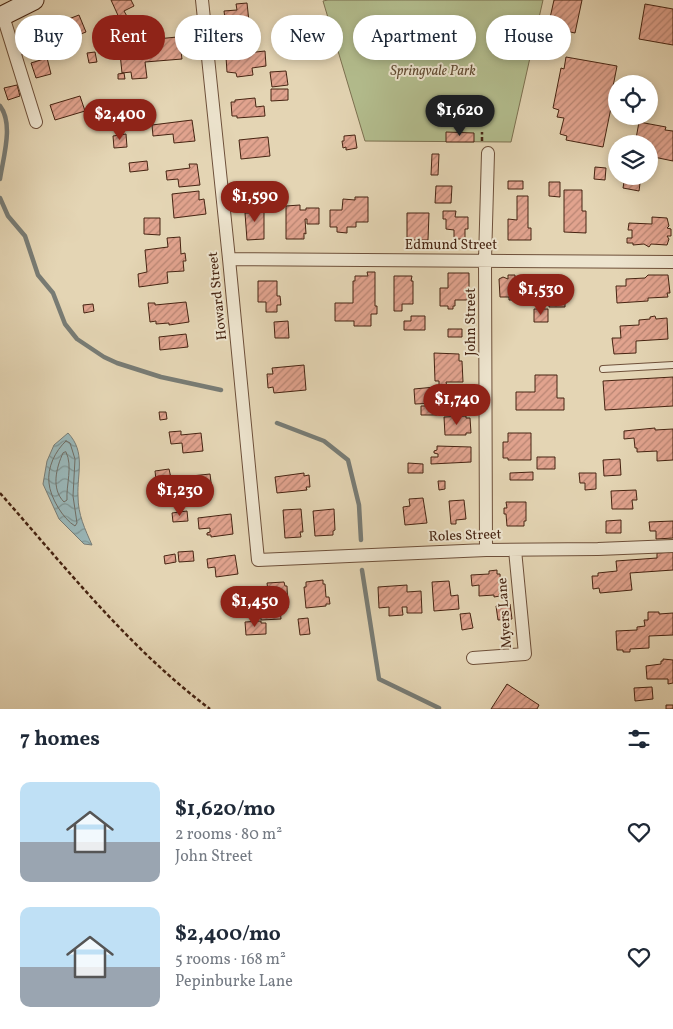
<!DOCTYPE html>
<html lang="en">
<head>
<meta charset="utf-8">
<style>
  body { margin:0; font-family:Vollkorn,serif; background:#f6f6f7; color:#1f2937; height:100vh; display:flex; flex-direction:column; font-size:19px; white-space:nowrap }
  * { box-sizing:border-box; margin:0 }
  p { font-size:16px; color:#747a83 }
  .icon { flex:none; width:28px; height:28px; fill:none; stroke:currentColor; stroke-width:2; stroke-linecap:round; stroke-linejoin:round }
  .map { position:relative; height:709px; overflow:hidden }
  .details { display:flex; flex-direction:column; background:#fff; flex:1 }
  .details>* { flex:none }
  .guide { position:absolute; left:15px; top:15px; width:644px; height:45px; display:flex; gap:10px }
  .controls { position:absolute; left:608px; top:75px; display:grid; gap:10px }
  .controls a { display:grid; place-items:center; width:50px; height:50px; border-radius:50%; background:#fff; box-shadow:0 2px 8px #0003; font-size:25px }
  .price { position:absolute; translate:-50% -42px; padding:0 11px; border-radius:18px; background:#8f2418; color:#fff; font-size:16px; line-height:32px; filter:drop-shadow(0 1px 2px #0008) }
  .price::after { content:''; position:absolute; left:50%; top:30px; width:15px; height:11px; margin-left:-8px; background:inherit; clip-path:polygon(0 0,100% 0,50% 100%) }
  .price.on { background:#222; color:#fff }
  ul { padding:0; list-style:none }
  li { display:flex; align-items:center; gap:15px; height:125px; padding:0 20px }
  li span { display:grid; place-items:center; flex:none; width:140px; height:100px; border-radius:10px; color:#555 }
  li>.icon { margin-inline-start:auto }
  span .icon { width:60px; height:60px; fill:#fffc; stroke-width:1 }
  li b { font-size:21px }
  h2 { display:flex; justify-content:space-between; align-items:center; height:60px; padding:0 20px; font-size:21px }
  .chip { padding:0 18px; border-radius:22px; background:#fff; box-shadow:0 2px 8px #0003; font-size:18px; line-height:45px }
  .chip.on { background:#8f2418; color:#fff }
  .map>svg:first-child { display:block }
  .park { fill:#b3bd8e; stroke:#7c7050 }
  .water { fill:url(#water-waves); stroke:#787c75 }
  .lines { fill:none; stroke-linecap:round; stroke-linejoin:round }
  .shore { stroke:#706d64; stroke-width:1 }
  .stream { stroke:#787c75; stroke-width:4.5 }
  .building { fill:url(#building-hatch); stroke:#462412 }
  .service-casing { stroke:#6e503a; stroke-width:8 }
  .minor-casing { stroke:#6e503a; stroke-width:14 }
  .secondary-casing { stroke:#462412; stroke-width:21 }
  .path { stroke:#462412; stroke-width:2.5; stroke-dasharray:4 2.5; stroke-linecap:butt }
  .service { stroke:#ede4ce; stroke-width:6 }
  .minor { stroke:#ede4ce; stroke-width:12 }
  .secondary { stroke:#ede4ce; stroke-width:19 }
  .labels { text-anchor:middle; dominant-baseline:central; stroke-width:4; stroke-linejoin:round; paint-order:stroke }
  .park-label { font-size:14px; font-style:italic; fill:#614a31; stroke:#ede4ce }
  .street-label { font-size:14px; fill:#462412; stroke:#ede4ce }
</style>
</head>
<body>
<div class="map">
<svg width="673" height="709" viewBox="0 0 673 709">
  <defs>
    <pattern id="water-waves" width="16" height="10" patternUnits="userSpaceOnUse" patternTransform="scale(1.25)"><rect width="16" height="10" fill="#99b6b7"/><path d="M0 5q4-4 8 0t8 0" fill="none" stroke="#7f9493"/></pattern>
    <pattern id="building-hatch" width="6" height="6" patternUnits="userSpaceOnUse" patternTransform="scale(1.25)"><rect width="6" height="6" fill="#e1a38e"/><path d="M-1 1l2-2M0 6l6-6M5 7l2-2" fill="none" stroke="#b88573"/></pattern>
  </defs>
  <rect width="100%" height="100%" fill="#e4d5b4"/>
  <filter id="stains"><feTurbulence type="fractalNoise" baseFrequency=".004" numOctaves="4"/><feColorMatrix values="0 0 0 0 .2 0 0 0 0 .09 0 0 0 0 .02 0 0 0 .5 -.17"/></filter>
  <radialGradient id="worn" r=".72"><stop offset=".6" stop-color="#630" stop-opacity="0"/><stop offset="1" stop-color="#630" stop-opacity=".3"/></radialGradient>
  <!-- park -->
  <path class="park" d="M328 0H543L511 142 365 141 323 1Z"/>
  <!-- water -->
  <path class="water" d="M68 433C86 452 77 473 78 496 78 515 85 529 92 545L84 544 59 519 43 484 47 461 54 445Z"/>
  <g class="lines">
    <!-- shore -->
    <path class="shore" d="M66 441 70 443 75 459 73 496 77 523 75 526C63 519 50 497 49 483 47 468 55 451 66 441Z
      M66 452C73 466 66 485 67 500L64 502C51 489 56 468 63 453Z"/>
    <!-- stream -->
    <path class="stream" d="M0 106C14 124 3 158 0 179
      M0 198 8 216 25 236 38 275 53 293 65 324 77 339 104 357 117 363 161 377 221 390
      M277 423 324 441 348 460 359 505 361 540
      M362 570 379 679 439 708"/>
  </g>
  <!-- building -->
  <path class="building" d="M111 0H131L134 6 124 11 128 18 121 22Z
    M554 0H582L575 33 548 27Z
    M247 3 250 31 227 34 224 11 237 10 236 4Z
    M645 4 673 9V45L639 39Z
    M79 15 86 32 65 40 58 23Z
    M325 19 331 37 317 41 311 24Z
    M38 31 43 48 22 55 17 39Z
    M114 36 117 48 109 50 106 38Z
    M177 37 178 44H180L182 59 145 62 147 78 132 79 131 72 122 73 120 53 158 49 157 39Z
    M265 51 266 66 252 68 253 75 237 77 236 73 227 72 226 57H229V55Z
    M95 52 97 62 89 63 87 53Z
    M566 57 617 66 610 102 612 103 603 147 566 140 567 136 560 134 564 118 557 117 559 110 553 108 561 68 564 69Z
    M47 58 51 74 36 78 31 63Z
    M286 71 288 85 272 87 270 72Z
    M124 73 125 79H118V74Z
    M17 85 20 96 8 100 4 88Z
    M271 89H288V100L271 101Z
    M80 96 85 111 55 120 50 105Z
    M255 98 256 107 264 106 265 116 237 118V116H232L231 102H235V100Z
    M146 106V118L120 120 119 108Z
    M192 120 195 141 174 143 173 134 153 136 152 125Z
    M639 122 666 127 665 130 673 131V161L649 156V144H635Z
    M446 132 474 133V142H446Z
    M126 134 127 147 114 148 113 136Z
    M355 135 357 148 346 150V147L343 148 342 141H344V136Z
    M268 137 270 156 241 159 239 140Z
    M432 154H439L438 175H431Z
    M147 161 148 170 130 172 129 163Z
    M189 164H197L200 185 179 187 178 179 167 180 166 171 190 168Z
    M595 167 606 168 605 180 594 179Z
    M625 176H641L639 191 623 188Z
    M508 181H523V189H508Z
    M549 182H560V197L549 196Z
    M436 186H452L451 203H435Z
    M276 188 277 197 263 198 262 189Z
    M564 190H582V211H586V233L564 232Z
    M199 191V200L204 199 206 214 174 218 172 194Z
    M517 196H528V228H531V240H508V219L517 220Z
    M355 197H368V222H356V227H347V233L337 232V227H330V210H342L343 199 355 200Z
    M252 204H264V239L247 240 245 213H252Z
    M300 205V210H306V208H319V224H307V219H305L306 234 304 233V239H286V206Z
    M443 211H456L455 217H468V229H465V239H454V230L446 229V219H443Z
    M407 213H429L428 240H407Z
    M652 217 667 218 669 226 667 228 671 229V236H667L669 239 667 245 651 244 649 247 644 244 633 245V243H627V238H632V230H628L629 223 652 224Z
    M144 218H160V235L144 234Z
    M180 237 181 254 185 253 186 261H183L184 271 167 272 168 283 139 287 138 274 147 272 145 250 168 247 167 238Z
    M367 272H375V306H377V314H371V326H354V321H335V303H353V281H355V276H368Z
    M448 273H469V300H455V306H453V309H448V306H440V288H448Z
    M508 275H515V279L520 277 522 278 529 279V297H514V300H509V297H500L499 279 503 277 508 279Z
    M648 275H668L670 293H667L668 297 648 298V301L617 303 616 286H626V279L645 278Z
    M394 276H412L411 281H413V304H402V311H394Z
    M540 279H562V286H566V293H562V299H565V307H549V299H540Z
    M258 281H277V296H280L281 305H277V312H266V302H258Z
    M186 302 189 322 169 325V323L156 324V321L150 322 148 303H155V305Z
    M93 304 94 311 84 313 83 305Z
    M534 309H548V322H534Z
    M411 316H425V330H404V321H411Z
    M655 316 656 319 667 318 668 339 636 341V353L614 354 612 338H621L620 326 639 325V320L650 319V317Z
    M288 321 289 338H275L274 322Z
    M448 329H462V337H448Z
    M186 334 188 347 160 350 159 337Z
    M434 353 459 354V361H462L463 382H446L447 387H439V381H435Z
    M304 365 306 390 274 393 273 387 268 388 267 374H273L272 368Z
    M535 375H557V398H564V410H516V392H535Z
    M673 377V406L605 410 603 381Z
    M435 387 436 403 415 404 414 389Z
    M421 406H436L437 415H421Z
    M159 412H166L167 419 160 420Z
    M466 416V418H470L471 433H466V435H445L444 417Z
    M655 428V430L673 429V460L657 461V451L637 452V448H635L634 438 624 439V431Z
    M181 431V435L201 433 203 451 183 453 182 443 171 444 169 432Z
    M508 433H531V460H508V458H503V442H508Z
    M437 446 471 447V462L431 464V457H438V454L434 453V451L437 450Z
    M537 457H555V469H537Z
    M620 459 621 475 604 476 603 460Z
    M408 463 423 464V473H408Z
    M169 469 171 478 156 480 155 471Z
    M533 472V480H510V473Z
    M304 473V476L309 475 310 487H306L307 490 277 493 275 477Z
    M579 473H596V489L585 490V483H580Z
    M210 474 212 490 188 493 189 496 184 497 183 493 175 494 173 478Z
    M438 481H445V489L439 490Z
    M636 490 637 500H632L633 509H612L611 491Z
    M423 498 427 523 405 525 403 507 410 506 409 499Z
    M464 500 466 519 456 520V524H451L449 501Z
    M506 502H526V521H524V526H507L506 514H504V508H507Z
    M301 509 303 532H300L301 537 285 538 283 510Z
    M334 509 335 530 333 531V535L315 536 313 511Z
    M187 511 188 521 173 522 172 513Z
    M231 514 233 534 211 537V535H207V533L210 532V528L199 529 198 518Z
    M621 520V533H606V521Z
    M673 521V538L656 539V531H650L649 522Z
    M193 551 194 561 179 562 178 552Z
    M673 552V570L630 573 632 590 600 593 599 588 593 589 592 576H598V573L617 571 616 561 657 558V553Z
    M175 554 176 562 165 564 164 556Z
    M235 555 238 574 216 577 215 567 208 568 207 559Z
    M497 570V574H500L501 594H499L500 596 494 597V595L479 596V585L472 586 471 575 489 574V571Z
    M323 580V584H325L326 597H329L330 604H326V606L306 608 304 587H306V582Z
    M449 581 451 596 458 595 459 609 434 611 432 582Z
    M284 582 285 586H287L288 608 280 609 281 619 261 620 259 592 268 591 267 583Z
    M407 585V592L421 591 422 613H407V607H402L403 615 389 616V607L379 608 378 587Z
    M510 604 512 619 498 620 496 606Z
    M648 612H659V614L673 613V635L649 636V648L630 649V652H623V650H617L616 631 637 630V627L645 626 644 620H648Z
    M470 613 473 628 462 630 460 614Z
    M308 618 310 634 300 635 298 619Z
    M261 621V623H266V634L246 635 245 622Z
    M663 659 673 660V683L668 684V679H647L646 666 661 664V661H663Z
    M507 684 539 705 537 709H491Z
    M652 687 653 699 635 701 634 688Z
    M666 705H673V709H666Z"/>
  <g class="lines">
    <defs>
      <path id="service" d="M603 369 673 365"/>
      <path id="minor" d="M202 0 229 259 258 560 486 550 598 549 673 546
        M3 16 36 122
        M229 259 673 262
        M486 550 485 260 488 153
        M473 658 525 654 515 550"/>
      <path id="secondary" d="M0 17 34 0"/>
    </defs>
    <!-- service casing -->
    <use href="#service" class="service-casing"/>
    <!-- minor casing -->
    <use href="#minor" class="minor-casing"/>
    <!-- secondary casing -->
    <use href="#secondary" class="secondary-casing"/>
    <!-- path -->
    <path class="path" d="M482 141V132
      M0 493C66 568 130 649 210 709"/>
    <!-- service -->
    <use href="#service" class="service"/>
    <!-- minor -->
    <use href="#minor" class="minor"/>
    <!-- secondary -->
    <use href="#secondary" class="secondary"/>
  </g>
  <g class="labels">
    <!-- park labels -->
    <g class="park-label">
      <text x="433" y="71">Springvale Park</text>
    </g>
    <!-- street labels -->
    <g class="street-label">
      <text x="451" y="245">Edmund Street</text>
      <text transform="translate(218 296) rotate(-96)">Howard Street</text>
      <text transform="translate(471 322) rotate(-90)">John Street</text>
      <text transform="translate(465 536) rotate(-2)">Roles Street</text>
      <text transform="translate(505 613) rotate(-94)">Myers Lane</text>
    </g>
  </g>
  <rect width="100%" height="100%" filter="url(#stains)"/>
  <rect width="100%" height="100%" fill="url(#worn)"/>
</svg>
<div class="controls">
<a><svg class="icon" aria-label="locate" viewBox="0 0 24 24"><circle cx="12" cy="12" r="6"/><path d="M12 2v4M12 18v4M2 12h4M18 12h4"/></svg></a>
<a><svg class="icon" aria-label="layers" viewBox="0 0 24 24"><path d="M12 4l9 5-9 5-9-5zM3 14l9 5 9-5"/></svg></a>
</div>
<b class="price on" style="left:460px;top:137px">$1,620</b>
<b class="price" style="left:120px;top:141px">$2,400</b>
<b class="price" style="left:255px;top:223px">$1,590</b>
<b class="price" style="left:541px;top:316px">$1,530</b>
<b class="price" style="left:457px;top:426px">$1,740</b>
<b class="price" style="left:180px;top:517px">$1,230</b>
<b class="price" style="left:255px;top:628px">$1,450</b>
<div class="guide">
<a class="chip">Buy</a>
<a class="chip on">Rent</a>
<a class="chip">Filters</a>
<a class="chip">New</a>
<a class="chip">Apartment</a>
<a class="chip">House</a>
</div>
</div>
<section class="details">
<h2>7 homes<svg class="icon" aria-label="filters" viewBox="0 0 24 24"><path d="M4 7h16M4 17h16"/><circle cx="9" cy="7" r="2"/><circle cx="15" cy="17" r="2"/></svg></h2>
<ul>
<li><span style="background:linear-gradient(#bfe0f5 60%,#9aa5b1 0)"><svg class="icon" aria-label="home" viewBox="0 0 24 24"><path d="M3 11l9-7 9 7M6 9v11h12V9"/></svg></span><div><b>$1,620/mo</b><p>2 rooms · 80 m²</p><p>John Street</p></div><svg class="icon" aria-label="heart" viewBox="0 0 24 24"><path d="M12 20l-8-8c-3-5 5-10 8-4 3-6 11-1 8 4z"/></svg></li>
<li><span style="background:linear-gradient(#bfe0f5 60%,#9aa5b1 0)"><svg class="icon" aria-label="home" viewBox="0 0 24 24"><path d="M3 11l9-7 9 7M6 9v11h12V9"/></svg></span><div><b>$2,400/mo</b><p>5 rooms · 168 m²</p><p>Pepinburke Lane</p></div><svg class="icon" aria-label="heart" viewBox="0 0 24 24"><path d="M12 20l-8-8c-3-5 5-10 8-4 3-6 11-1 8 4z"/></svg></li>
</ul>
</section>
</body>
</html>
